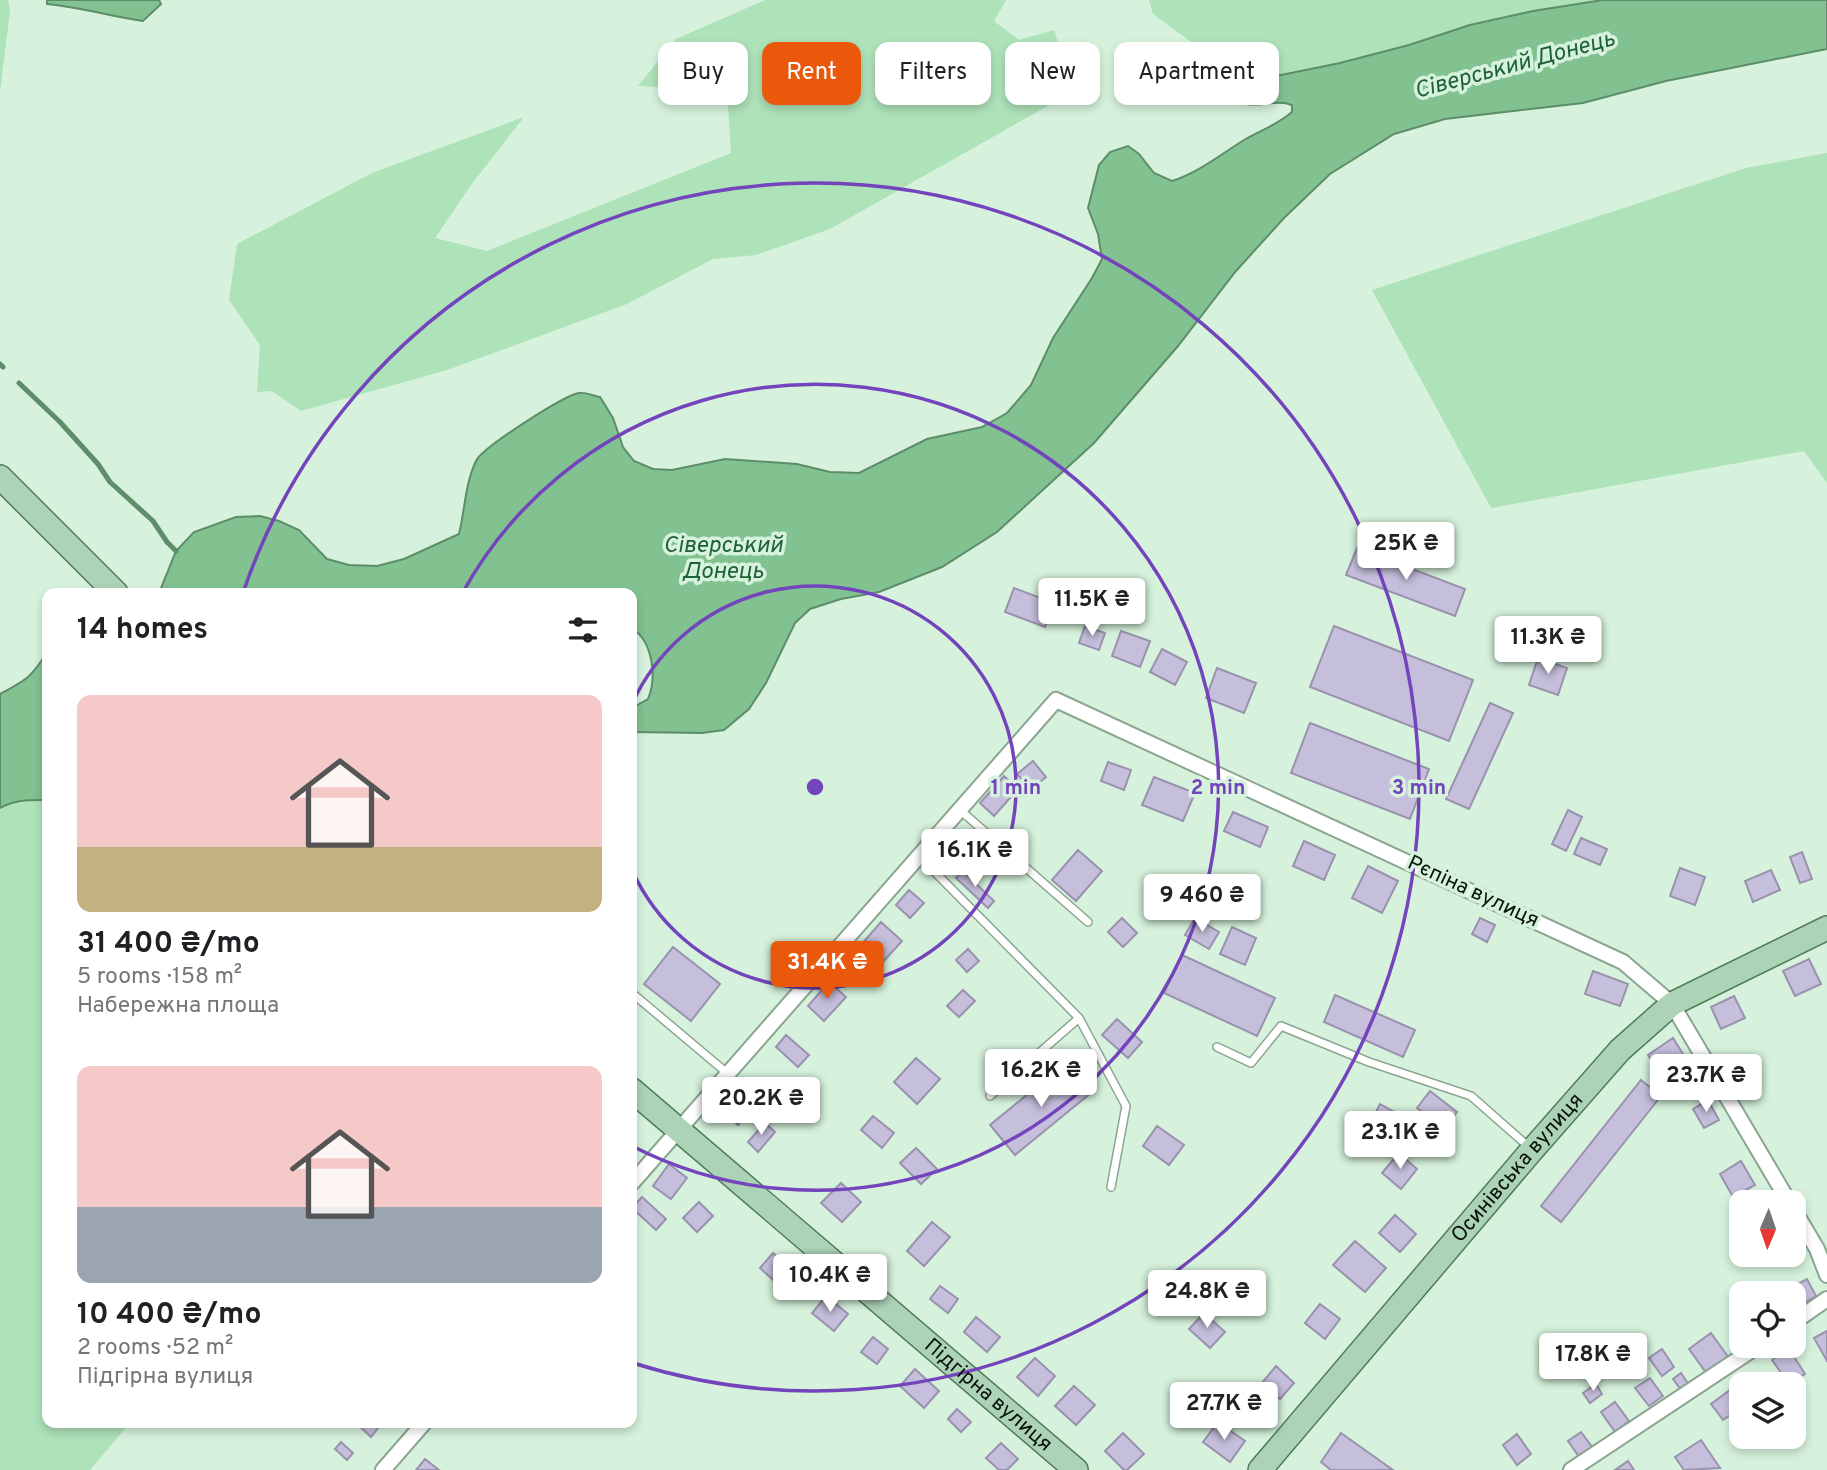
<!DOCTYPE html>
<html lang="en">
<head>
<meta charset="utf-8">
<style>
  body { margin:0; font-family:Overpass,sans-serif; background:#f2f2f2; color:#202124; height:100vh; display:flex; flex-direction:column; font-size:26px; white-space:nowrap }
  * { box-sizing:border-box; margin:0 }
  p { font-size:23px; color:#757577 }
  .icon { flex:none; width:38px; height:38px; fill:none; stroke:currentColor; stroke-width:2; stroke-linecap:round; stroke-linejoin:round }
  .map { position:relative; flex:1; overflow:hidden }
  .panel { position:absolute; left:42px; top:588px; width:595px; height:840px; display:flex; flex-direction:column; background:#fff; border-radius:14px; box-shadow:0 4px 10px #0003 }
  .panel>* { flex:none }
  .hud { position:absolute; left:658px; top:42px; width:665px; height:63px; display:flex; gap:14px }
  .needle { width:46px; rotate:182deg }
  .tools { position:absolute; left:1729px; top:1190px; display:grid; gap:14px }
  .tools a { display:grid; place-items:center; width:77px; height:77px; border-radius:14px; background:#fff; box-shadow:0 4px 10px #0003; font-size:35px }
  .price { position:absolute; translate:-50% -60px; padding:0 16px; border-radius:7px; background:#fff; color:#222; font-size:23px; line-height:46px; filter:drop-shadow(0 2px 4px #0008) }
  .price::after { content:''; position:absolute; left:50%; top:42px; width:21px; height:16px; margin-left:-10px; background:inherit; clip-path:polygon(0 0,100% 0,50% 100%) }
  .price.selected { background:#ea580c; color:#fff }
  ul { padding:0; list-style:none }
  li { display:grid; align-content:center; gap:14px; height:371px; padding:0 35px }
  li span { display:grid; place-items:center; height:217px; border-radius:14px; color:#555 }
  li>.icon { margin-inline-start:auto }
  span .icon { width:126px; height:126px; fill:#fffc; stroke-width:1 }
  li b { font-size:30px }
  h2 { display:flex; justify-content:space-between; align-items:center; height:84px; padding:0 35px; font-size:30px }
  .pill { padding:0 24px; border-radius:14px; background:#fff; box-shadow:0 4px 10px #0003; font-size:24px; line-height:63px }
  .pill.selected { background:#ea580c; color:#fff }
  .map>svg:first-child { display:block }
  .green { fill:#aee2b9 }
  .water { fill:#82c291; stroke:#5d8d69; stroke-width:2 }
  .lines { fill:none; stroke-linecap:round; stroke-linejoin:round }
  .stream { stroke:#5d8d69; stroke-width:5 }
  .building { fill:#c6bfdc; stroke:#9992ae; stroke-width:2 }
  .lane-casing { stroke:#8ca591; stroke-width:10 }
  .street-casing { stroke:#8ca591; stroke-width:18 }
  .primary-casing { stroke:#507c5a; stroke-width:26 }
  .lane { stroke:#fff; stroke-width:7 }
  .street { stroke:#fff; stroke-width:14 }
  .primary { stroke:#add3b6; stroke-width:23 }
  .ring { fill:none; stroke:#7344bc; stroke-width:3.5 }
  .labels { text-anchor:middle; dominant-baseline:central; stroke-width:7; stroke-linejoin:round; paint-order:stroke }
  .street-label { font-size:21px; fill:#08120b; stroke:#d6f2dc }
  .water-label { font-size:23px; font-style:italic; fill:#1d6235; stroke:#d6f2dc }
  .centre { fill:#7344bc; stroke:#d6f2dc; stroke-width:3.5 }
  .ring-label { font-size:21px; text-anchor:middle; font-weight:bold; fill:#7344bc; stroke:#d6f2dc; stroke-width:7; stroke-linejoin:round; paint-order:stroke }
</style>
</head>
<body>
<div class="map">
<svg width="1827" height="1470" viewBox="0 0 1827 1470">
  <rect width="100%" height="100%" fill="#d6f2dc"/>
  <!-- green -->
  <path class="green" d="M0 0H8L10 11 0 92Z
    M765 0H1006L994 21 1019 40 1054 30 1074 91 830 229 756 255 713 259 627 304 447 370 301 411 272 391 257 392 260 345 229 300 237 244 372 173 524 117 471 185 435 238 487 251 731 153 727 91 638 86 676 39Z
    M1149 0H1603L1533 11 1470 25 1409 45 1340 63 1246 82 1153 14Z
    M1827 153V483L1804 451 1491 508 1372 290 1746 168Z
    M32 798 47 800V1423H130L90 1470H0V808L7 804Z"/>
  <!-- water -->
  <path class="water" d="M47 0H159L161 4 143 21C110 16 79 7 47 4Z
    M1603 0H1827V49L1666 81 1583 103 1445 119 1394 134 1330 174 1284 218 1236 271 1178 346 1094 443 997 532 942 567 879 592 841 599 810 609 795 623 766 683 749 709 724 730 702 733 632 732V708L648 699C657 677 653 642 632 628V593H159L176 551 194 532 236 517 260 516 279 521 299 530 327 559 349 565 377 566 404 559 459 534C465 510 465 484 476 461 482 448 564 395 579 393 585 392 594 396 600 397L613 418 623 447 634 461 653 469 672 470 725 459 797 464 830 472 859 473 927 439 982 427 1007 413 1031 385 1053 338 1092 278 1102 259 1098 234 1088 208 1099 165 1110 152 1128 146 1139 154 1154 173 1172 181C1199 172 1220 155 1244 140 1261 130 1277 125 1292 112V105C1276 99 1262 107 1246 104L1242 93 1246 82 1340 63 1409 45 1470 25 1533 11Z
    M47 652V800C30 800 16 799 0 808V694C26 680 32 677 47 652Z"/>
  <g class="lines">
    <!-- stream -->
    <path class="stream" d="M0 364 3 367
      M19 383 60 422 98 464 110 482 153 521 167 542 176 551"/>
  </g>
  <!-- building -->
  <path class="building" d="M1357 548 1465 589 1455 616 1346 575Z
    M1014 588 1054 603 1045 627 1005 612Z
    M1085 626 1105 633 1099 650 1079 643Z
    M1334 626 1473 680 1449 741 1310 687Z
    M1121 631 1150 641 1140 667 1112 656Z
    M1162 649 1187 662 1175 685 1150 672Z
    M1538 658 1567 668 1558 695 1529 685Z
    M1217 668 1256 683 1244 713 1206 698Z
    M1490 703 1513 713 1469 809 1446 799Z
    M1310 723 1429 769 1410 819 1291 773Z
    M1033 761 1046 777 1030 790 1017 774Z
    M1108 762 1131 770 1124 790 1101 781Z
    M1004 776 1018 789 994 816 980 803Z
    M1154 777 1195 793 1183 821 1142 805Z
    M1568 810 1582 817 1566 851 1552 844Z
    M1233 812 1268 827 1260 847 1224 831Z
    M955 833 971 851 954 865 939 848Z
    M1581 838 1607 849 1600 865 1574 854Z
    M1304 841 1335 855 1324 880 1293 866Z
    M1078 850 1102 871 1076 901 1052 880Z
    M1802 852 1812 879 1800 883 1790 857Z
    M1368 866 1398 881 1382 913 1352 898Z
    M1680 868 1705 877 1695 905 1670 896Z
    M1771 870 1780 890 1753 902 1745 881Z
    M963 871 994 901 988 908 956 878Z
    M909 890 924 903 910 918 896 905Z
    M1122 918 1137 933 1123 947 1108 932Z
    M1195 918 1219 932 1209 949 1185 935Z
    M1480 918 1495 925 1487 942 1472 934Z
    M881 922 902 941 881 964 860 946Z
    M1232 927 1256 938 1245 965 1220 954Z
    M673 947 720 984 691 1021 644 984Z
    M968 949 979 961 967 972 956 960Z
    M1182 955 1275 998 1257 1036 1164 993Z
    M1809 959 1821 984 1795 996 1783 971Z
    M1593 971 1628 984 1620 1006 1585 994Z
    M829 982 846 997 824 1021 808 1006Z
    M963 990 975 1001 959 1017 947 1006Z
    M1335 995 1415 1030 1403 1057 1324 1022Z
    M1734 996 1745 1018 1721 1029 1711 1007Z
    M1117 1019 1142 1042 1128 1058 1102 1035Z
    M786 1035 809 1055 798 1067 776 1047Z
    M1673 1038 1695 1073 1671 1089 1648 1055Z
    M916 1058 940 1079 917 1104 894 1082Z
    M1067 1062 1092 1092 1015 1155 990 1125Z
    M744 1080 763 1097 738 1125 718 1108Z
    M1641 1080 1661 1096 1561 1222 1541 1206Z
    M781 1083 810 1109 800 1120 771 1095Z
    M1430 1091 1457 1112 1444 1129 1417 1108Z
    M1708 1100 1719 1120 1704 1128 1693 1109Z
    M1380 1104 1405 1118 1393 1139 1369 1125Z
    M873 1116 894 1133 882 1148 861 1130Z
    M765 1123 775 1132 758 1152 748 1142Z
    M1157 1126 1184 1145 1169 1165 1143 1146Z
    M916 1148 937 1169 921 1184 900 1163Z
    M1399 1153 1417 1169 1401 1189 1382 1173Z
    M1741 1161 1755 1185 1733 1197 1720 1174Z
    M669 1164 687 1178 671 1199 653 1186Z
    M841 1183 861 1202 842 1222 821 1203Z
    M642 1197 666 1219 656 1230 632 1208Z
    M699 1202 713 1216 697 1232 683 1218Z
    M1395 1215 1416 1234 1400 1252 1379 1233Z
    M932 1222 950 1237 924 1266 907 1251Z
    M1355 1241 1386 1268 1365 1292 1333 1265Z
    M773 1253 793 1270 780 1286 760 1268Z
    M1807 1279 1816 1296 1797 1307 1794 1300V1293H1790L1788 1289Z
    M940 1286 958 1299 948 1313 930 1299Z
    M826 1296 848 1314 834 1331 812 1313Z
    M1320 1304 1340 1319 1325 1339 1305 1323Z
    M1204 1313 1225 1332 1210 1348 1189 1329Z
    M976 1317 1000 1337 987 1352 964 1332Z
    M1827 1331V1361L1814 1338Z
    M1711 1333 1729 1358 1707 1374 1689 1349Z
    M873 1337 888 1349 877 1364 861 1352Z
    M1662 1349 1674 1367 1662 1376 1649 1358Z
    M1789 1349 1805 1374 1789 1384 1772 1360Z
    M1035 1358 1055 1376 1038 1396 1017 1377Z
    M1276 1366 1294 1383 1280 1399 1262 1383Z
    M915 1369 939 1391 924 1408 900 1386Z
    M1681 1373 1689 1385 1681 1390 1673 1379Z
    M1650 1378 1663 1396 1649 1406 1635 1388Z
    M1596 1384 1602 1394 1590 1403 1583 1393Z
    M1738 1384 1741 1389V1408L1723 1420 1711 1404Z
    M1074 1386 1095 1405 1076 1425 1055 1406Z
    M1247 1390 1268 1408 1256 1420 1236 1402Z
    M1615 1402 1629 1421 1615 1432 1601 1412Z
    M957 1409 971 1422 961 1432 948 1419Z
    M1218 1422 1245 1441 1230 1462 1203 1442Z
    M356 1423H382L371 1437Z
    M1581 1432 1593 1448 1580 1458 1568 1441Z
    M1123 1433 1144 1454 1127 1470H1124L1105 1451Z
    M1341 1433 1393 1470H1331L1321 1462Z
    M1517 1434 1531 1454 1517 1465 1503 1445Z
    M1701 1440 1720 1468 1684 1470 1675 1457Z
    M341 1442 353 1453 347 1460 335 1449Z
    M1001 1443 1018 1459 1007 1470H999L986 1458Z
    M425 1459 439 1470H416Z
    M1628 1461 1634 1470H1615Z"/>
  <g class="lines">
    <defs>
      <path id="lane" d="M960 810 1088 922
        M919 856 1079 1018 1126 1106 1111 1187
        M632 993 727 1073
        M1217 1047 1251 1063 1281 1026 1369 1062 1471 1096 1529 1147
        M990 1096 1079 1018"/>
      <path id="street" d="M632 1183 1056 700 1623 962 1672 1004 1789 1202
        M1794 1210 1817 1249 1827 1275
        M1794 1322 1827 1299
        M383 1470 424 1423
        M1571 1470 1758 1346"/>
      <g id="primary">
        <path d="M0 477 116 593"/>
        <path id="s1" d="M632 1090 1076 1470"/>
        <path id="s2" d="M1260 1470 1532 1150 1620 1050 1672 1004 1827 928"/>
      </g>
    </defs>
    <!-- lane casing -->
    <use href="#lane" class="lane-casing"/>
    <!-- street casing -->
    <use href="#street" class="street-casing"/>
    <!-- primary casing -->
    <use href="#primary" class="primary-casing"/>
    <!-- lane -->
    <use href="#lane" class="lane"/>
    <!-- street -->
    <use href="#street" class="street"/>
    <!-- primary -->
    <use href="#primary" class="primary"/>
  </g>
  <!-- distance rings -->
  <g class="ring">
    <path d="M632 704A201 201 0 1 1 632 870"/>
    <path d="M463 592A403 403 0 1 1 632 1146"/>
    <path d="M244 590A604 604 0 1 1 633 1363"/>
  </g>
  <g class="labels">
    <!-- street labels -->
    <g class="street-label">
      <text transform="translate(1473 892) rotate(25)">Рєпіна вулиця</text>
      <text stroke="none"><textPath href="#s2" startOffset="397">Осинівська вулиця</textPath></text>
      <text stroke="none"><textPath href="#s1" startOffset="469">Підгірна вулиця</textPath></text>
    </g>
    <!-- water labels -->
    <g class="water-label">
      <text transform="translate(1515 66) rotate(-15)">Сіверський Донець</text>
      <text x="723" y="546">Сіверський<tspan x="723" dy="26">Донець</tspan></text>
    </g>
  </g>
  <circle cx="815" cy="787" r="10" class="centre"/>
  <g class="ring-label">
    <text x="1016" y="794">1 min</text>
    <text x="1218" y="794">2 min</text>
    <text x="1419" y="794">3 min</text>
  </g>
</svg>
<div class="tools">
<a><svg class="needle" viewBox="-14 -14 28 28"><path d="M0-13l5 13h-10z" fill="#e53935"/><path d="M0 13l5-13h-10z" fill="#757577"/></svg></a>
<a><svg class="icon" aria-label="locate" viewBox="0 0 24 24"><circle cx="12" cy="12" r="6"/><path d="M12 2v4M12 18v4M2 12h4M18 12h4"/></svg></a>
<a><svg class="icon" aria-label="layers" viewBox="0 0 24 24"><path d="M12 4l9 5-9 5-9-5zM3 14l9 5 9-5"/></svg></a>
</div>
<b class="price" style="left:1406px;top:582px">25K ₴</b>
<b class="price" style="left:1092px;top:638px">11.5K ₴</b>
<b class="price" style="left:1548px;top:676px">11.3K ₴</b>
<b class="price" style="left:975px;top:889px">16.1K ₴</b>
<b class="price" style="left:1202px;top:934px">9 460 ₴</b>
<b class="price selected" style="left:827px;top:1001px">31.4K ₴</b>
<b class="price" style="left:1041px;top:1109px">16.2K ₴</b>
<b class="price" style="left:1706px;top:1114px">23.7K ₴</b>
<b class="price" style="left:761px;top:1137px">20.2K ₴</b>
<b class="price" style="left:1400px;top:1171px">23.1K ₴</b>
<b class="price" style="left:830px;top:1314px">10.4K ₴</b>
<b class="price" style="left:1207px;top:1330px">24.8K ₴</b>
<b class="price" style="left:1593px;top:1393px">17.8K ₴</b>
<b class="price" style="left:1224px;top:1442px">27.7K ₴</b>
<div class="hud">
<a class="pill">Buy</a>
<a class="pill selected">Rent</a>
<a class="pill">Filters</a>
<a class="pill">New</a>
<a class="pill">Apartment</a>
</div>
<section class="panel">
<h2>14 homes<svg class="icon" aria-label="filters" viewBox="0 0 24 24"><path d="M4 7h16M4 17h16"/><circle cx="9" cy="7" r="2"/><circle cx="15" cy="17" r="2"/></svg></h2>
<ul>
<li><span style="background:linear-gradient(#f6c9c9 70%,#c2b280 0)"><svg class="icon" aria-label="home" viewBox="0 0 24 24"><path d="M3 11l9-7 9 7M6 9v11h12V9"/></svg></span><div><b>31 400 ₴/mo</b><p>5 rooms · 158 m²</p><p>Набережна площа</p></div></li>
<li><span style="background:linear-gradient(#f6c9c9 65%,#9aa5b1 0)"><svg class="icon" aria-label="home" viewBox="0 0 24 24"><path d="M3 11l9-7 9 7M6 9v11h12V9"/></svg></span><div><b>10 400 ₴/mo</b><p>2 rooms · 52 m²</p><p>Підгірна вулиця</p></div></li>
</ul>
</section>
</div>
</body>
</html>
